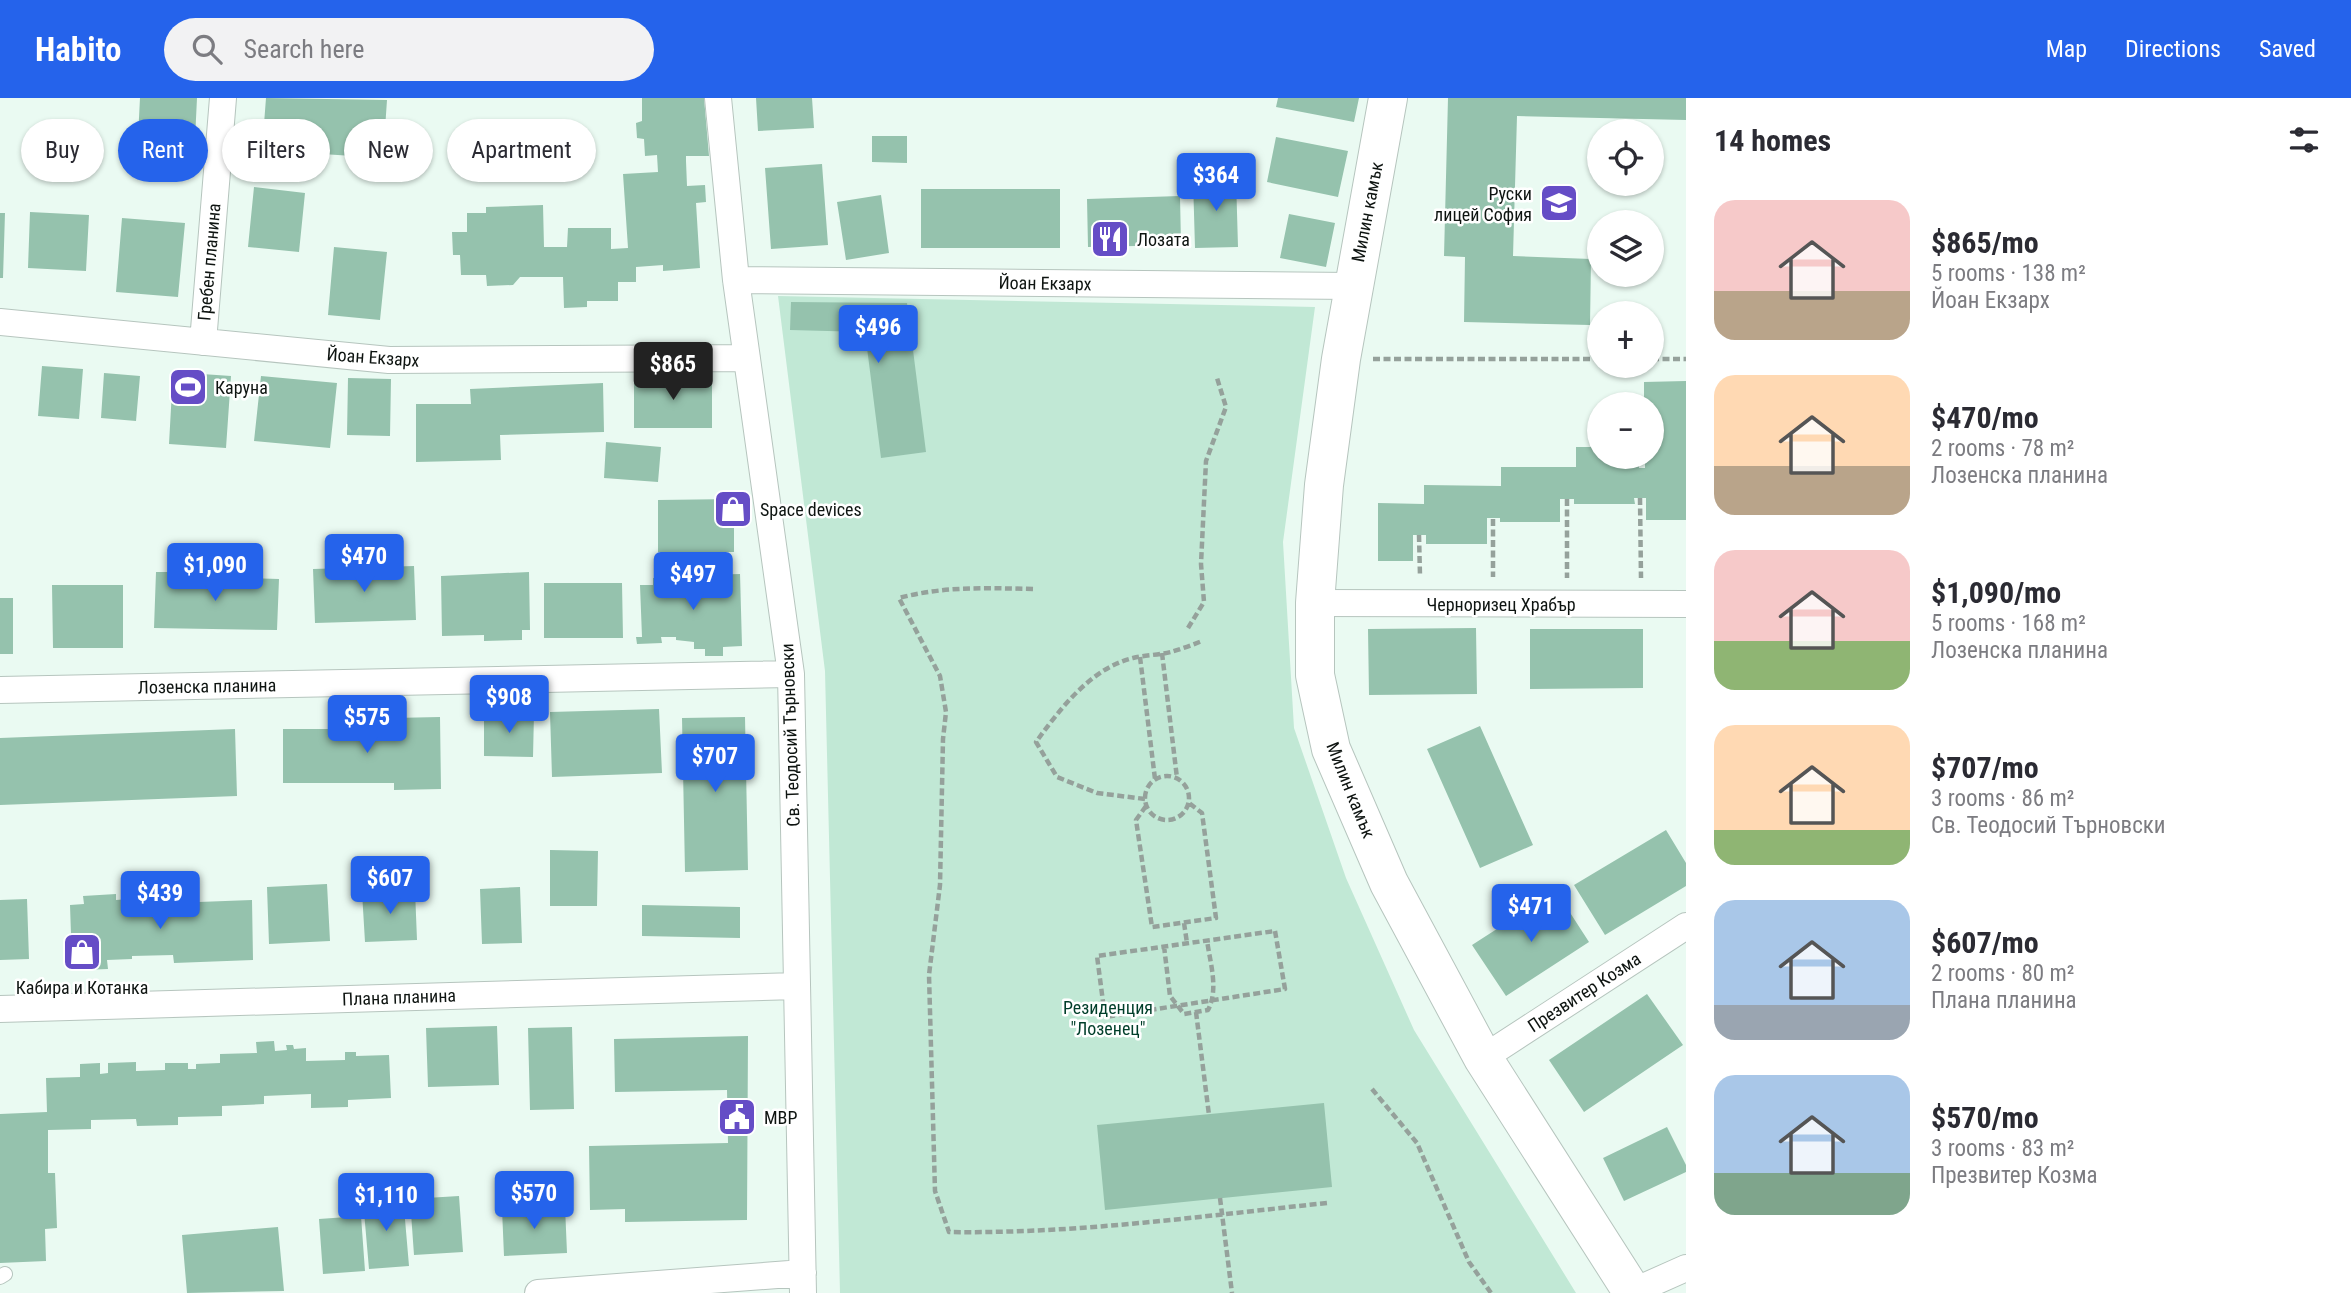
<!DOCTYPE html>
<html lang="en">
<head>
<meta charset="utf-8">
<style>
  body { margin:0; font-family:"Roboto Condensed",sans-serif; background:#f2f2f3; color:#2b2b33; height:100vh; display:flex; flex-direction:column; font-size:26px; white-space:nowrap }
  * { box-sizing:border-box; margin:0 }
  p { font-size:23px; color:#7c7c81 }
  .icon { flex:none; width:38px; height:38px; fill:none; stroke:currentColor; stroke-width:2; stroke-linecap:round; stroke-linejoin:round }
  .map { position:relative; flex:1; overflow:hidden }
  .side { display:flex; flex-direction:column; background:#fff; width:665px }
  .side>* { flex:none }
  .top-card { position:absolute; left:21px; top:21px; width:665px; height:63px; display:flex; gap:14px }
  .buttons { position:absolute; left:1587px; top:21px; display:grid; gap:14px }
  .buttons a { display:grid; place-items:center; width:77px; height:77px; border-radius:50%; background:#fff; box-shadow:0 2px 5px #0004; font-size:35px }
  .price { position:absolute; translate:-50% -60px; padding:0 16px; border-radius:7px; background:#2563eb; color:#fff; font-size:23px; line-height:46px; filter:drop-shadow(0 2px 4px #0008) }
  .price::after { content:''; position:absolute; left:50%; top:42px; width:21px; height:16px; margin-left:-10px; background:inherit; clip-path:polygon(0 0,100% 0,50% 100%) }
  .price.on { background:#222; color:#fff }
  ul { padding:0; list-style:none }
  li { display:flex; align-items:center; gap:21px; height:175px; padding:0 28px }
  li span { display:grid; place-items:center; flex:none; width:196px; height:140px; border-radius:21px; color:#555 }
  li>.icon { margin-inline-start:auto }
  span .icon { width:84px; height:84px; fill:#fffc; stroke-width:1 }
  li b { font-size:30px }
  h2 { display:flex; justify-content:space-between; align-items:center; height:84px; padding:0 28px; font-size:30px }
  .chip { padding:0 24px; border-radius:32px; background:#fff; box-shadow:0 2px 5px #0004; font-size:24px; line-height:63px }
  .chip.on { background:#2563eb; color:#fff }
  header { display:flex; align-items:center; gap:42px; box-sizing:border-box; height:98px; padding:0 35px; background:#2563eb; color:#fff }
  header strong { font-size:33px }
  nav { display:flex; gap:38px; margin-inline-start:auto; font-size:24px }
  .search { width:490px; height:63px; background:#f2f2f3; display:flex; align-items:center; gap:18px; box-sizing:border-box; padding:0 24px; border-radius:38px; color:#7c7c81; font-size:26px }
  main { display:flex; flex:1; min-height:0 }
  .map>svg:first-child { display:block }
  .green { fill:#c1e8d5 }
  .building { fill:#95c2ad }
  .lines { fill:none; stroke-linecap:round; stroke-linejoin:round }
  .lane-casing { stroke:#b6c5be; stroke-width:16 }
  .street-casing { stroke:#b6c5be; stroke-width:28 }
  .secondary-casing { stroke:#b6c5be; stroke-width:40 }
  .path { stroke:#95a19b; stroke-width:4.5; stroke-dasharray:7 3.5; stroke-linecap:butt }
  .lane { stroke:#fff; stroke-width:14 }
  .street { stroke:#fff; stroke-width:26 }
  .secondary { stroke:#fff; stroke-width:38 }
  .labels { text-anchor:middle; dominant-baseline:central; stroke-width:5; stroke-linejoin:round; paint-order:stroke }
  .poi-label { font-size:18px; fill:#0e1411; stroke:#fff; text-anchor:start }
  .street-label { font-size:18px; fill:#0e1411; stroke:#fff }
  .park-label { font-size:18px; fill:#003e2a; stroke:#fff }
</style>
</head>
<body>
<header>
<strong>Habito</strong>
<div class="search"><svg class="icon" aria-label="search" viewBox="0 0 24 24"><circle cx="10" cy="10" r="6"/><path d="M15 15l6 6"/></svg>Search here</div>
<nav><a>Map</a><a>Directions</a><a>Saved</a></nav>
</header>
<main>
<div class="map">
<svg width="1686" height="1195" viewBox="0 0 1686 1195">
  <rect width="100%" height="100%" fill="#eafaf2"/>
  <!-- green -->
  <path class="green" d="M778 198 1315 209 1283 444 1294 630 1346 780 1414 932 1576 1195H840L825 573Z"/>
  <!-- building -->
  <path class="building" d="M140 0H197L194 62 137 59Z
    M266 0 387 2 383 60 262 52Z
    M642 0H704L709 58H686V63L687 88 705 87 706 104 696 105 700 170 663 173V167L636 169V184H618V203H587V209L564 210 563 179H520L513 187 487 188 486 177H461L460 157H453L452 134H467V115H486V109L543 107 544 149H567L568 130H611V151L628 150 623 76 658 74 657 57 645 58 644 41 637 40 636 25 642 23Z
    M756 0H812L814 30 758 33Z
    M1278 0H1359L1354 24 1276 9Z
    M1448 0H1686V22L1517 18 1513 158 1591 161 1590 227 1464 224 1465 159 1444 158Z
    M872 38H907V65L872 64Z
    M1276 39 1348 53 1338 99 1267 84Z
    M822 66 828 147 771 151 765 70Z
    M1236 80 1238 149 1195 150 1193 81Z
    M254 89 305 95 299 154 248 149Z
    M921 91H1060V150H921Z
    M881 97 889 155 846 162 837 104Z
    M1180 98 1181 147 1088 149 1087 101Z
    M30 114 89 117 86 173 28 170Z
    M0 115H5L3 180H0Z
    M1289 116 1335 125 1326 169 1280 160Z
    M122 120 185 125 178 199 116 194Z
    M334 149 387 154 380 222 328 217Z
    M791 204 907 205 926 354 881 360 865 234 790 232Z
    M42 268 83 271 79 321 38 318Z
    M173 274 231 278 226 350 169 346Z
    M104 275 140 278 136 323 101 320Z
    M261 278 337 285 330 350 254 343Z
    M634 279H712V330H634Z
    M348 280 391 281 390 338 347 337Z
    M1686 283V422H1646V400H1634L1635 406H1574V401H1560V424H1500V420H1487V446H1426V437H1413V463H1378V405L1424 406V387L1501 388V369H1576V349H1600V359H1639V370H1645V359H1652V306H1644V284Z
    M603 285 604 334 500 337 501 362 416 364V306H471L470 291Z
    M606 344 661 349 658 384 604 380Z
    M734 401V454H658V402Z
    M414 468 416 522 315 525 313 471Z
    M174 471 182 472V478L279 481 277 532 154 530 156 474H174Z
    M529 474 530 532H522V542L484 543V537L442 538 441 478Z
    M740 476 742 548 723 549V558H705V551H694V544L676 542V539H661L662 545 637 546 636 539H642L640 487H653V480L681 479V483H703V477Z
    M544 485H622L623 540H544Z
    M52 487H123V550H53Z
    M0 500H13V556H0Z
    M1476 530 1477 596 1369 597 1368 531Z
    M1530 531H1643V590L1530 591Z
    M659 611 662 675 552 679 550 614Z
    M484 615H534L533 659 484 658Z
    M440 619 441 691 394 692V685H283V631H393V620Z
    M745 619 748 772 685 774 682 620Z
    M1480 628 1533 747 1480 770 1427 651Z
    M235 631 237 698 0 707V640Z
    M1666 732 1686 765V788L1605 837 1574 787Z
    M550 752 598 753 597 808H550Z
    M327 786 330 843 269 846 267 789Z
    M520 789 522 845 482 846 480 791Z
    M415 792 417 842 365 844 362 794Z
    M1556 793 1589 844 1506 898 1472 847Z
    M116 796V802L130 801V811L172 809V805L252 802 253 862 174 865 173 857 132 858V861L107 862 108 871 82 872V866H72L70 807 84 806 83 798Z
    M27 801 29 861 0 862V802Z
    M642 807 740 809V840L642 838Z
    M1647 896 1683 947 1584 1014 1549 962Z
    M497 928 499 987 428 989 426 930Z
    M572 929 574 1011 530 1012 528 930Z
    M748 938 747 1122 625 1124V1111L590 1112 589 1048 728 1045 727 992 615 994 614 941Z
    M274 943 275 953 287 952 286 947H293L294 951 306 950V963L345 962V954H356V958L389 957 391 1000 348 1002V1009L311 1010V996L264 998V1006L222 1008V1018L178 1019V1027L137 1028 136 1021 91 1022V1031L48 1032V1075H55L57 1130 45 1131 46 1163 0 1165V1016L47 1014 46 980 80 979V966L100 965V976L108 975V965L136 964V973L165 972V965H188V971H196V966L220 965V956L257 955 256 944Z
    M1324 1005 1332 1089 1105 1112 1097 1027Z
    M1667 1029 1686 1067V1074L1624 1103 1603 1060Z
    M403 1098 409 1168 369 1171 363 1102Z
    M459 1098 463 1154 414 1157 410 1101Z
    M565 1108 567 1155 504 1158 502 1111Z
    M361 1118 365 1173 323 1176 319 1121Z
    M278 1129 284 1193 187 1195 182 1137Z"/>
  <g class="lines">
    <defs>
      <path id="lane" d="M0 1179 5 1176"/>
      <path id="street" d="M718 0 736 182 791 576 803 1195
        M736 182 1353 188
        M0 224 389 262 747 260
        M203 244 223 0
        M1315 505 1686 506
        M0 592 791 576
        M0 911 797 888
        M1483 960 1686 828
        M1632 1194 1686 1170
        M538 1195 803 1175"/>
      <path id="secondary" d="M1388 0 1341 261 1324 387 1315 505V577L1331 651 1389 785 1483 960 1633 1195"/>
    </defs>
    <!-- lane casing -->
    <use href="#lane" class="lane-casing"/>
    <!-- street casing -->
    <use href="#street" class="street-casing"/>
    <!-- secondary casing -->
    <use href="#secondary" class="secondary-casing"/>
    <!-- path -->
    <path class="path" d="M1373 261H1600
      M1652 261H1686
      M1640 400 1641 480
      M1567 401V480
      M1493 421V479
      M1419 437 1420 478
      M1033 491C987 490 944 488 899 500L940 578 946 614 943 641 940 787 929 877 935 1093 949 1134C1075 1136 1202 1118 1327 1105
      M1188 530 1204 504 1201 466 1206 363 1226 309 1217 280
      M1162 555 1177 680
      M1140 559 1155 681
      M1145 700a22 22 0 1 1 44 0a22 22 0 1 1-44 0Z
      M1145 701 1097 695 1057 679 1036 644C1060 611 1091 570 1133 560 1145 557 1159 557 1171 554 1181 551 1192 547 1202 543
      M1146 708 1136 722 1152 829 1216 820 1202 715 1189 705
      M1184 825 1187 845
      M1275 833 1285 891 1105 919 1097 858Z
      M1164 848 1170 898 1184 916 1208 912C1219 891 1210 865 1207 842
      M1196 914 1209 1017
      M1372 991 1417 1045 1469 1164 1491 1195
      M1220 1100 1232 1195"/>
    <!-- lane -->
    <use href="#lane" class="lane"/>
    <!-- street -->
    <use href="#street" class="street"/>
    <!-- secondary -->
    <use href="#secondary" class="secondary"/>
  </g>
  <!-- icons -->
  <defs>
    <symbol id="school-square" viewBox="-11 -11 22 22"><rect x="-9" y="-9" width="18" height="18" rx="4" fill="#654dc6" stroke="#fff"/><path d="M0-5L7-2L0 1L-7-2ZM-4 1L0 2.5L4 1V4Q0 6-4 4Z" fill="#fff"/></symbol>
    <symbol id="restaurant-square" viewBox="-11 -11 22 22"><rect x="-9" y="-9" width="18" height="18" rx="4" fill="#654dc6" stroke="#fff"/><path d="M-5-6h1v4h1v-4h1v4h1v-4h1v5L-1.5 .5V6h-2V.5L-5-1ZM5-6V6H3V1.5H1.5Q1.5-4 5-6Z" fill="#fff"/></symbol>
    <symbol id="stadium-square" viewBox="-11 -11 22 22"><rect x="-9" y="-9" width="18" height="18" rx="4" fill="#654dc6" stroke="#fff"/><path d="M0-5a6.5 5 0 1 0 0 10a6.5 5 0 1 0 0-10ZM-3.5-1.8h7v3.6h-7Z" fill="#fff"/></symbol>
    <symbol id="shop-square" viewBox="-11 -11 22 22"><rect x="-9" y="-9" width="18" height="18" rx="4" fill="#654dc6" stroke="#fff"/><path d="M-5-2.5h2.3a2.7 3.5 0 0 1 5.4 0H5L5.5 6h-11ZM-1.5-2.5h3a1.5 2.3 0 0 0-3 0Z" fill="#fff"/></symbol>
    <symbol id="civic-square" viewBox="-11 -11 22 22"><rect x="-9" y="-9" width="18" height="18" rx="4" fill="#654dc6" stroke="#fff"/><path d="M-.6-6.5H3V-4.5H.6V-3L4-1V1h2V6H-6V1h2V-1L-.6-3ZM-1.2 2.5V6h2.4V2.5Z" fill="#fff"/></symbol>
  </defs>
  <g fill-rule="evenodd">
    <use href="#school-square" x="1537" y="83" width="44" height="44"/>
    <use href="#restaurant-square" x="1088" y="119" width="44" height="44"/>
    <use href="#stadium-square" x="166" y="267" width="44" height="44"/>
    <use href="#shop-square" x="711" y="389" width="44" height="44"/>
    <use href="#shop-square" x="60" y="832" width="44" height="44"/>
    <use href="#civic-square" x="715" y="997" width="44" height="44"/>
  </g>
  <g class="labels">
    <!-- poi labels -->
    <g class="poi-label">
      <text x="1532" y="95" text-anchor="end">Руски<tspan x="1532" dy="21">лицей София</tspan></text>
      <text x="1137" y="141">Лозата</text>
      <text x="215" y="289">Каруна</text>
      <text x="760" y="411">Space devices</text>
      <text x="82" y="889" text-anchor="middle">Кабира и Котанка</text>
      <text x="764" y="1019">МВР</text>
    </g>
    <!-- street labels -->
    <g class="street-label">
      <text transform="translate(1367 114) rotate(-79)">Милин камък</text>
      <text transform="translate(209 164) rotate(-85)">Гребен планина</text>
      <text transform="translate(1045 185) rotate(1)">Йоан Екзарх</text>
      <text transform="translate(373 259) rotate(4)">Йоан Екзарх</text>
      <text x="1501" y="506">Черноризец Храбър</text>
      <text transform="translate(207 588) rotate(-1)">Лозенска планина</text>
      <text transform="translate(790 637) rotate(-92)">Св. Теодосий Търновски</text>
      <text transform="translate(1351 692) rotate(68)">Милин камък</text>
      <text transform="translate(1584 894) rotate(-33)">Презвитер Козма</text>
      <text transform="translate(399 899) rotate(-2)">Плана планина</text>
    </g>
    <!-- park labels -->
    <g class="park-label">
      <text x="1108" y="909">Резиденция<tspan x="1108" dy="21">"Лозенец"</tspan></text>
    </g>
  </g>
</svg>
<div class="buttons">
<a><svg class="icon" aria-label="locate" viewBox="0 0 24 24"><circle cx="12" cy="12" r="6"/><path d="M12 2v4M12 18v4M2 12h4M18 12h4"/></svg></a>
<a><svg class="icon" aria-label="layers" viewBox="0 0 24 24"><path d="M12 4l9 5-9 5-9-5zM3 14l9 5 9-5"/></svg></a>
<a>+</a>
<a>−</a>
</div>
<b class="price" style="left:1216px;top:115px">$364</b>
<b class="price" style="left:878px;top:267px">$496</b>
<b class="price on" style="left:673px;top:304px">$865</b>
<b class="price" style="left:364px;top:496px">$470</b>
<b class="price" style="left:215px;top:505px">$1,090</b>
<b class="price" style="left:693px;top:514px">$497</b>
<b class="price" style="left:509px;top:637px">$908</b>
<b class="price" style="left:367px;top:657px">$575</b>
<b class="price" style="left:715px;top:696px">$707</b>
<b class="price" style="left:390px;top:818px">$607</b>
<b class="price" style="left:160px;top:833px">$439</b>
<b class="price" style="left:1531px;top:846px">$471</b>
<b class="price" style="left:534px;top:1133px">$570</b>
<b class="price" style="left:386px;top:1135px">$1,110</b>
<div class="top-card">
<a class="chip">Buy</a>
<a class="chip on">Rent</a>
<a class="chip">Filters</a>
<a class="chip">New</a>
<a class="chip">Apartment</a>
</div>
</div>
<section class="side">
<h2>14 homes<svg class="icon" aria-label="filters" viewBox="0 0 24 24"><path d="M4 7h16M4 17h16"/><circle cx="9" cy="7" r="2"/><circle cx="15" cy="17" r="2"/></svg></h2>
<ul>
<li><span style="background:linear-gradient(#f6c9c9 65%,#b9a48a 0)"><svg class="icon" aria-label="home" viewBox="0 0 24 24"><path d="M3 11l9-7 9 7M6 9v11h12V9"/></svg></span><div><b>$865/mo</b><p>5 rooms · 138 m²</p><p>Йоан Екзарх</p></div></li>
<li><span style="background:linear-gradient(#ffd9b3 65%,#b9a48a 0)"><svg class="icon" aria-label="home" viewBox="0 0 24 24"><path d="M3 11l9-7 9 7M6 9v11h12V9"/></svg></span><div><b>$470/mo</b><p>2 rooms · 78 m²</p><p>Лозенска планина</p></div></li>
<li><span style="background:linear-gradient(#f6c9c9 65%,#8fb573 0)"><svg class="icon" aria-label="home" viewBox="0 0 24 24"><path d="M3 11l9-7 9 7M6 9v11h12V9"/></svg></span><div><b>$1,090/mo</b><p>5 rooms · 168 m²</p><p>Лозенска планина</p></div></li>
<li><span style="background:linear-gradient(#ffd9b3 75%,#8fb573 0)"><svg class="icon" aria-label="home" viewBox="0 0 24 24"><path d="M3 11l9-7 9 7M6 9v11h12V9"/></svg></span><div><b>$707/mo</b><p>3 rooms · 86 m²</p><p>Св. Теодосий Търновски</p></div></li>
<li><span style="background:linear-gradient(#a9c7e8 75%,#9aa5b1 0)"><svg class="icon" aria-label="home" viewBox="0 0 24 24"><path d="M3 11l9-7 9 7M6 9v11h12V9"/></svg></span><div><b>$607/mo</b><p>2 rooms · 80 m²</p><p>Плана планина</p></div></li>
<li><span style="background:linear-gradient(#a9c7e8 70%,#7fa58c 0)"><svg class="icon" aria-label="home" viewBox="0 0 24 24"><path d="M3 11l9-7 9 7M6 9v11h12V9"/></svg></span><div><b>$570/mo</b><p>3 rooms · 83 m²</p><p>Презвитер Козма</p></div></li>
</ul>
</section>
</main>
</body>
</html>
